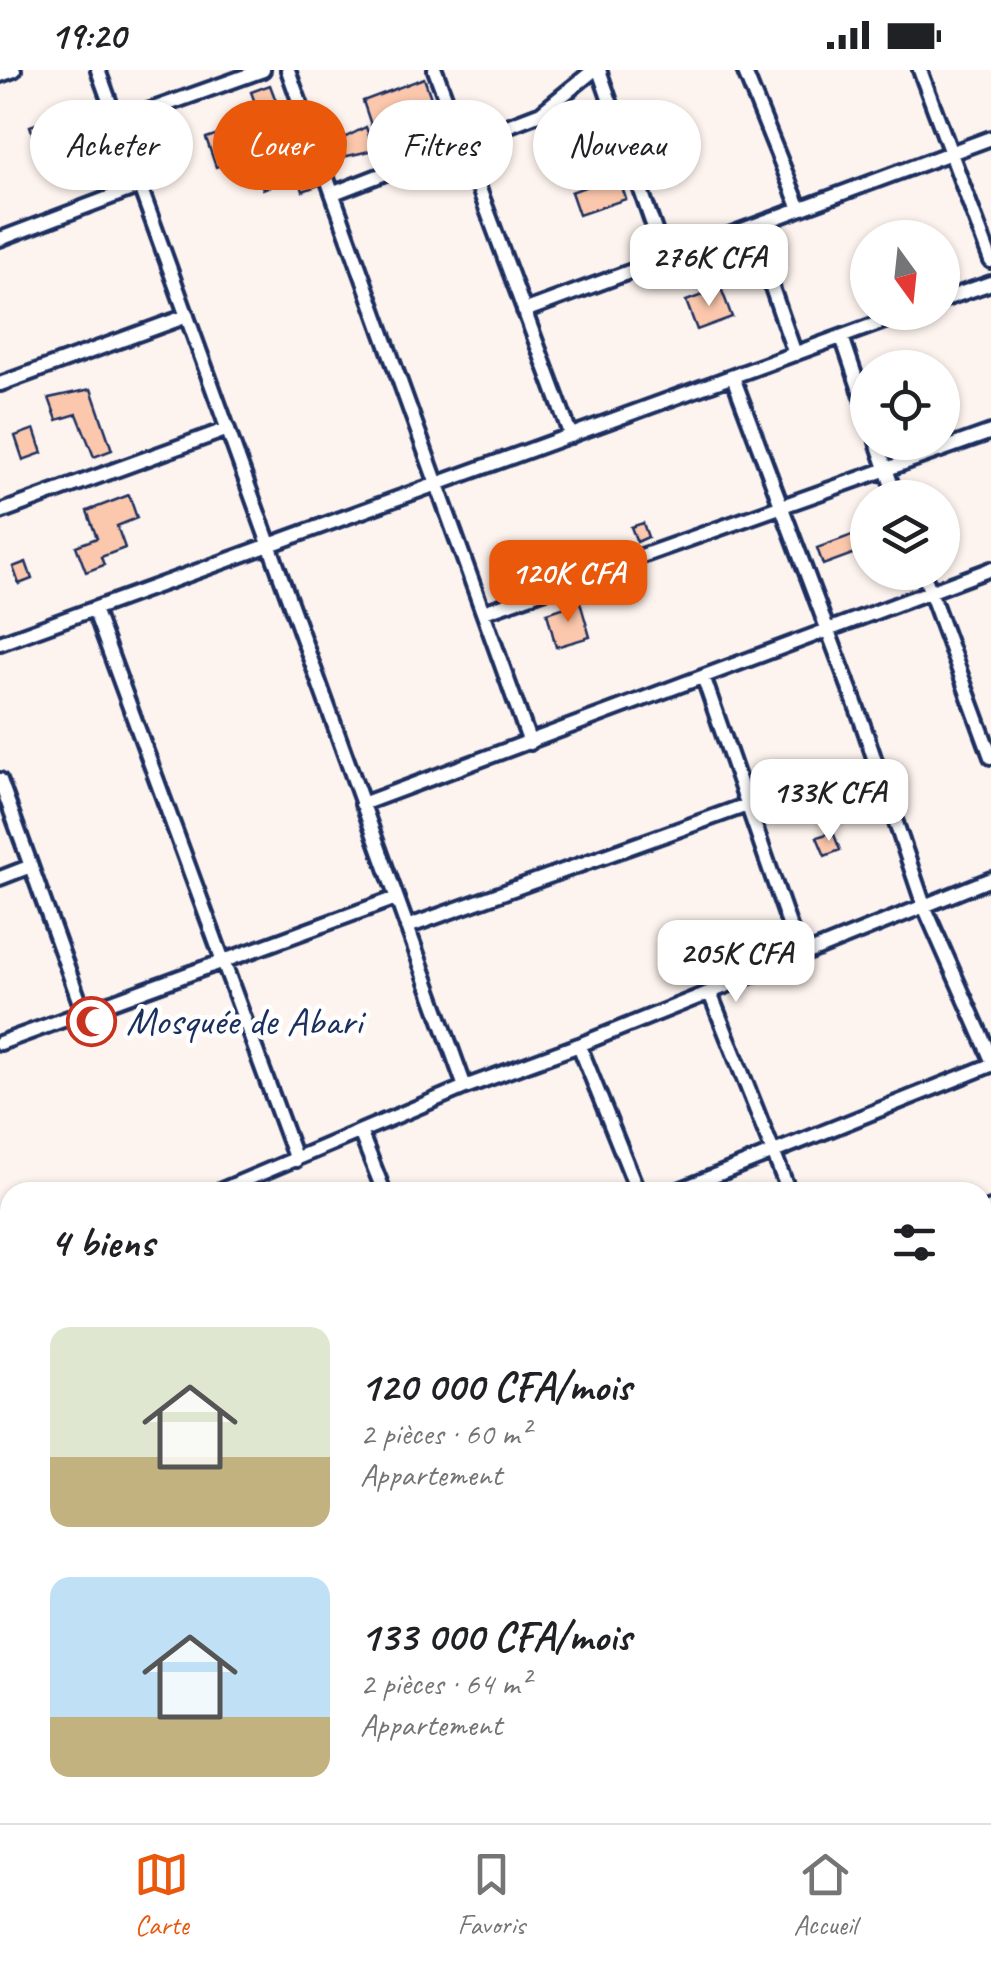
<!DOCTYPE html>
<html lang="fr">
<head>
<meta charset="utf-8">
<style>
  body { margin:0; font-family:Caveat,sans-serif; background:#f2f2f2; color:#202124; height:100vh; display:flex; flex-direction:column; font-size:38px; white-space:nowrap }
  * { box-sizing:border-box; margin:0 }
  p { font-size:32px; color:#757577 }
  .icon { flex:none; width:55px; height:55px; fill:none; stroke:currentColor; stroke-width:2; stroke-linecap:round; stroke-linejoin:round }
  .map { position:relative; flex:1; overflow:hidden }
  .panel { position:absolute; left:0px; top:1112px; width:992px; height:642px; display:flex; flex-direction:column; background:#fff; border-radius:30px 30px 0 0; box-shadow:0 2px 8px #0004 }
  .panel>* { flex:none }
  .guide { position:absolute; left:30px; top:30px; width:932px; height:90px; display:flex; gap:20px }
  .needle { width:65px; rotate:165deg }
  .controls { position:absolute; left:850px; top:150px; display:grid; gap:20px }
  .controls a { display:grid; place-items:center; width:110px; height:110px; border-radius:50%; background:#fff; box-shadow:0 2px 8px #0004; font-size:50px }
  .price { position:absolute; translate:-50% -85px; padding:0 22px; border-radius:20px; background:#fff; color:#222; font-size:32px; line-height:65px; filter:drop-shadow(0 2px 5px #0008) }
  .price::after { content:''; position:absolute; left:50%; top:60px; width:30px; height:22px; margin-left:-15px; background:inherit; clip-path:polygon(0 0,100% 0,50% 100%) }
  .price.on { background:#ea580c; color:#fff }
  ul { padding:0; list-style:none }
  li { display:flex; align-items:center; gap:30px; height:250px; padding:0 50px }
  li span { display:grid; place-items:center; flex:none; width:280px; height:200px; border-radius:20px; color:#555 }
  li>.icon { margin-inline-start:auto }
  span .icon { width:120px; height:120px; fill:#fffc; stroke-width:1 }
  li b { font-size:42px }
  h2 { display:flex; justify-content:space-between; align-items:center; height:120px; padding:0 50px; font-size:42px }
  .chip { padding:0 35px; border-radius:45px; background:#fff; box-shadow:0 2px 8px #0004; font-size:35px; line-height:90px }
  .chip.on { background:#ea580c; color:#fff }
  .status { display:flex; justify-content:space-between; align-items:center; height:70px; padding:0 50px; background:#fff; direction:ltr }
  .status svg { height:28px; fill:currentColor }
  .tabs { display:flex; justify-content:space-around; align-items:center; height:140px; border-top:2px solid #e0e0e0; background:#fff; font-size:28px; color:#757577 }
  .tabs a { display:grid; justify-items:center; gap:5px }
  .tabs .on { color:#ea580c }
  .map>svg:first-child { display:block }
  .building { fill:#fcc8ad; stroke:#1b2f5e; stroke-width:2.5 }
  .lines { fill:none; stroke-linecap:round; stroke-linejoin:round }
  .minor-casing { stroke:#1b2f5e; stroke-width:20 }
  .minor { stroke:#fff; stroke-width:12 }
  .labels { text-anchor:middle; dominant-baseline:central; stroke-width:9; stroke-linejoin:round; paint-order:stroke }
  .poi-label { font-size:40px; fill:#1b2f5e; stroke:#fff; text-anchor:start }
</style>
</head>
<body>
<div class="status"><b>19:20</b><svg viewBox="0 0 49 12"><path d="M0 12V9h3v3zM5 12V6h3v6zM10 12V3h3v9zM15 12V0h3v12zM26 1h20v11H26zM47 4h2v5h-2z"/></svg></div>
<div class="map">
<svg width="991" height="1753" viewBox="0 0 991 1753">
  <rect width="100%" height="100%" fill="#fef4ef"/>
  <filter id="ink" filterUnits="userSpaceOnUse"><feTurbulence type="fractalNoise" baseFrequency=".01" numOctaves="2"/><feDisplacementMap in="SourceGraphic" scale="20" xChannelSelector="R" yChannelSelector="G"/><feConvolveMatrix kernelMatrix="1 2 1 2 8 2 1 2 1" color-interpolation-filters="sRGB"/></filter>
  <g filter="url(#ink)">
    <!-- building -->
    <path class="building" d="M424 8 435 39 371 55 363 31Z
      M270 15 279 39 260 46 251 22Z
      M53 48 72 100 48 108 30 56Z
      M239 57 249 85 216 97 206 68Z
      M366 57 374 80 343 87 338 71Z
      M303 71 319 115 303 121 298 106 263 119 252 89Z
      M618 105 626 129 579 145 571 122Z
      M721 218 732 247 697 260 686 231Z
      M91 319 112 380 94 387 77 344 57 350 49 328Z
      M34 359 42 383 23 390 15 366Z
      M129 425 137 448 117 456 125 478 101 487 104 495 86 502 76 476 97 468 87 441Z
      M643 453 648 467 637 472 631 457Z
      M852 465 858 482 823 495 817 478Z
      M26 492 32 509 19 514 13 497Z
      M580 532 590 567 556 577 547 543Z
      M833 762 840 780 825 786 817 767Z"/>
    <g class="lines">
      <defs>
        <path id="minor" d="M98 0 465 1017
          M288 0 530 673
          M435 0 571 366
          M599 0 665 189
          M744 0 800 139
          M920 0 991 191
          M0 5 14 0
          M117 52 263 0
          M334 123 541 43 594 0
          M751 157 795 284
          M0 169 140 116
          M942 230 991 213
          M524 241 991 68
          M842 267 868 344
          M733 307 861 649 924 836 991 988
          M0 314 187 246
          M877 372 896 428
          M0 442 228 359
          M923 502 991 687
          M94 539 296 1090
          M484 542 991 362
          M0 573 909 242
          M704 609 800 886
          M0 710 84 944
          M362 734 991 499
          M0 808 31 796
          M407 857 747 735
          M710 923 789 1122
          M0 973 396 828
          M579 975 638 1122
          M361 1064 384 1122
          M217 1122 465 1017 579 975 991 809
          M674 1122 991 995
          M982 1142 991 1138
          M0 1210 10 1206
          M982 1264 991 1261
          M982 1332 991 1352
          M0 1390 10 1385
          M982 1410 991 1407
          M0 1531 10 1527
          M982 1562 991 1559
          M982 1609 991 1631
          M0 1677 10 1702
          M982 1703 991 1700
          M27 1745 30 1753
          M173 1745 176 1753
          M460 1745 464 1753
          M122 1753 144 1745
          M508 1753 528 1745
          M857 1753 878 1745"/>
      </defs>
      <!-- minor casing -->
      <use href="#minor" class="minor-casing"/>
      <!-- minor -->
      <use href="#minor" class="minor"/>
    </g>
  </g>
  <!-- icons -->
  <defs>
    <symbol id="mosque-ring" viewBox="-11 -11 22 22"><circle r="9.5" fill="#fff" stroke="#c8321e" stroke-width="1.5"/><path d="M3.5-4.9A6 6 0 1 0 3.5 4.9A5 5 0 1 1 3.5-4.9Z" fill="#c8321e"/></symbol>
  </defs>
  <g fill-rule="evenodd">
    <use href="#mosque-ring" x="64" y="924" width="55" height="55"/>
  </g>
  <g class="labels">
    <!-- poi labels -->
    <g class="poi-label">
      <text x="126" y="951">Mosquée de Abari</text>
    </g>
  </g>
</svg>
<div class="controls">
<a><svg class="needle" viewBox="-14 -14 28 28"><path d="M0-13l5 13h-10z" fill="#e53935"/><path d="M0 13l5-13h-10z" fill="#757577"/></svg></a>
<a><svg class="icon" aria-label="locate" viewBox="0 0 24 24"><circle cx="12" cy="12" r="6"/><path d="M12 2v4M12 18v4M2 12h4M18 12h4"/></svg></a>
<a><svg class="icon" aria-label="layers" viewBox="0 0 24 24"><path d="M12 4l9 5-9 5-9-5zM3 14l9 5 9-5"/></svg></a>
</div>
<b class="price" style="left:709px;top:239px">276K CFA</b>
<b class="price on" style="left:568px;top:555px">120K CFA</b>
<b class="price" style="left:829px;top:774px">133K CFA</b>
<b class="price" style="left:736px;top:935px">205K CFA</b>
<div class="guide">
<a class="chip">Acheter</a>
<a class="chip on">Louer</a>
<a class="chip">Filtres</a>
<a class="chip">Nouveau</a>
</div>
<section class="panel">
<h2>4 biens<svg class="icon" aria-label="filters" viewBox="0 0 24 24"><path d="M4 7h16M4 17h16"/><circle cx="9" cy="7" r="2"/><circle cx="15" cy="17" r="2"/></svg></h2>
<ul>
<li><span style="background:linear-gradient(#dfe7d0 65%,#c2b280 0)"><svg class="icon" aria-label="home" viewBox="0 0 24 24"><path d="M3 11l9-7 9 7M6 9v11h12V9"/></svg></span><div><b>120 000 CFA/mois</b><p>2 pièces · 60 m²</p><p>Appartement</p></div></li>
<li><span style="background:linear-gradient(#bfe0f5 70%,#c2b280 0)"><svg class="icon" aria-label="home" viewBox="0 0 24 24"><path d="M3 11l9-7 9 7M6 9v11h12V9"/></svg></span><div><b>133 000 CFA/mois</b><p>2 pièces · 64 m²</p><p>Appartement</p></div></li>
</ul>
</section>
</div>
<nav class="tabs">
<a class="on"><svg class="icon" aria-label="map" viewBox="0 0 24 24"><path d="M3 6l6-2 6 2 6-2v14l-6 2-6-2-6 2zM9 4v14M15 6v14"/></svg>Carte</a>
<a><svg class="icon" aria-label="saved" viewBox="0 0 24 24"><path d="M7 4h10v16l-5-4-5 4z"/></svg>Favoris</a>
<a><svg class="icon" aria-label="home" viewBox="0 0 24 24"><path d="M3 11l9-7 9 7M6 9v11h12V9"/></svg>Accueil</a>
</nav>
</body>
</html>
